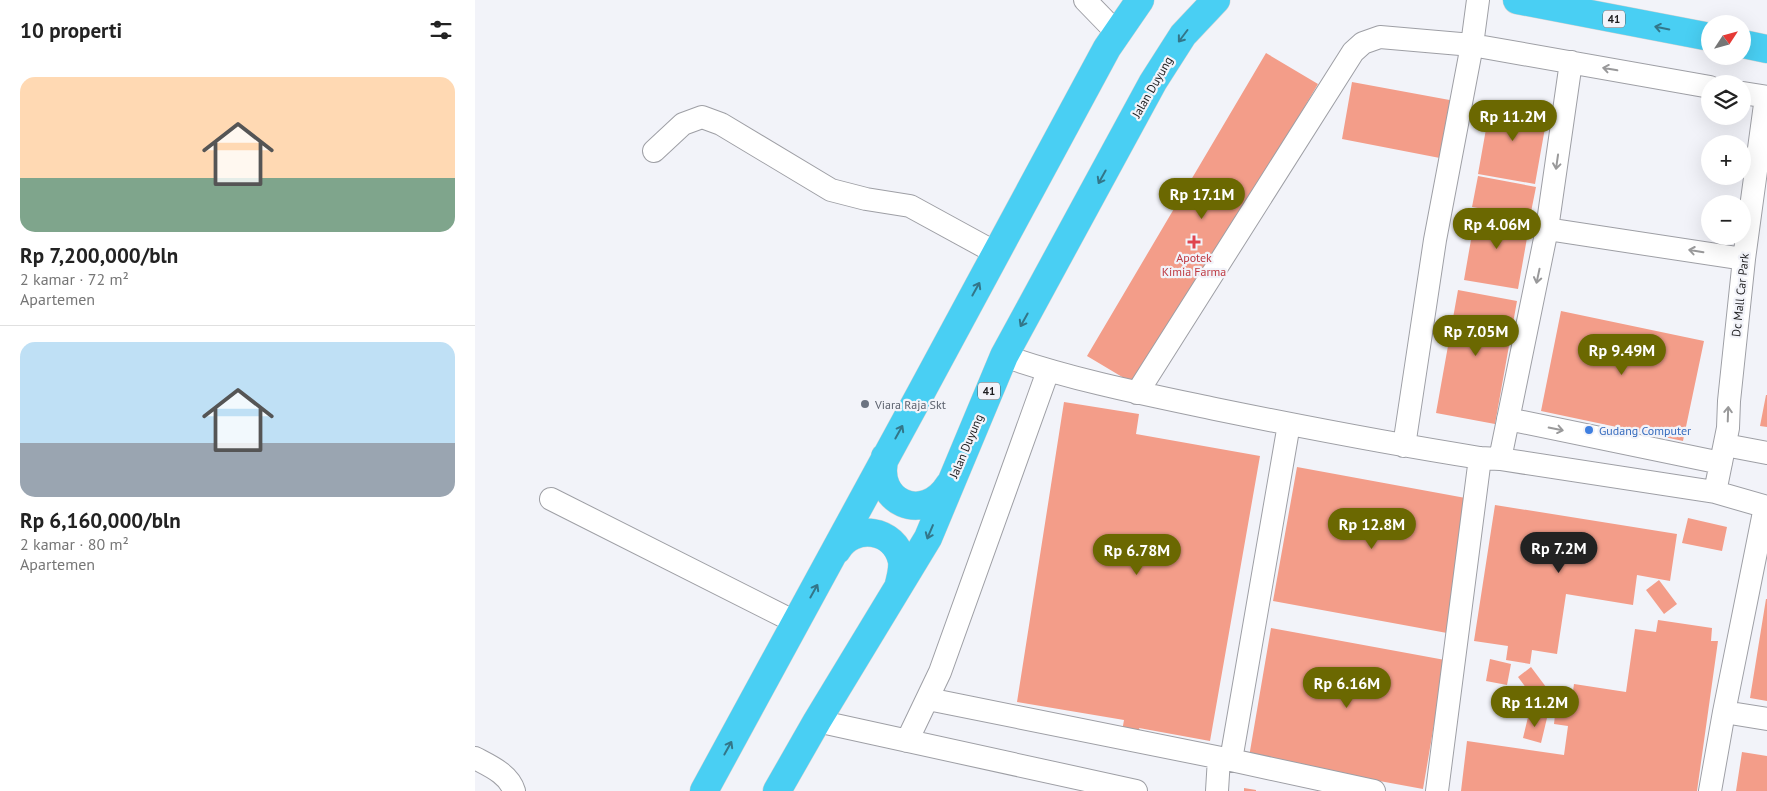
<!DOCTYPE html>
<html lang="id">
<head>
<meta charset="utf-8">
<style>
  body { margin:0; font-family:"PT Sans",sans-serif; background:#f2f2f2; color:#222; height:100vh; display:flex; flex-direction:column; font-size:19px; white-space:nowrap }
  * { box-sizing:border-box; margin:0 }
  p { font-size:16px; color:#767676 }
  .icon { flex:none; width:28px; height:28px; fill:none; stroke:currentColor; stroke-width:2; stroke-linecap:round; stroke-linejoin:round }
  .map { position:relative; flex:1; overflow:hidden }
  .sheet { display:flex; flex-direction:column; background:#fff; width:475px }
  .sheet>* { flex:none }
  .needle { width:32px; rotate:54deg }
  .controls { position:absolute; left:1226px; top:15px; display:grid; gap:10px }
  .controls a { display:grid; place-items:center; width:50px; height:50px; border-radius:50%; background:#fff; box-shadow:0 5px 20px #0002; font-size:25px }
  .price { position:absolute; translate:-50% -42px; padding:0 11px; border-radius:18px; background:#6b6801; color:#fff; font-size:16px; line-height:32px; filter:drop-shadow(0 1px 2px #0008) }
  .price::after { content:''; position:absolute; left:50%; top:30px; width:15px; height:11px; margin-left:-8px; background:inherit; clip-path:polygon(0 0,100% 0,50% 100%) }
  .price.selected { background:#222; color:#fff }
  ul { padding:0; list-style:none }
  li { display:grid; align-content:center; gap:10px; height:265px; padding:0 20px }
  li+li { border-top:1px solid #e0e0e0 }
  li span { display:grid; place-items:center; height:155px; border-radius:15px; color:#555 }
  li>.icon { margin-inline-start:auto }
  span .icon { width:90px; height:90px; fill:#fffc; stroke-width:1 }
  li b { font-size:21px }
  h2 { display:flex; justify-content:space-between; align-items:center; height:60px; padding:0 20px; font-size:21px }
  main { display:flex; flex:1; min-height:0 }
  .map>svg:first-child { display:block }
  .building { fill:#f39d89 }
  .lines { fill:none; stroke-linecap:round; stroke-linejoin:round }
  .minor-casing { stroke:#9e9fa5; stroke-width:24 }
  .highway-casing { stroke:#d2d2d2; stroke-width:29 }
  .minor { stroke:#fff; stroke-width:22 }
  .highway { stroke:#49cff3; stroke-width:28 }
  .oneway { stroke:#337689 }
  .oneway2 { stroke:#99999a }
  .health-dot { fill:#e0444e; stroke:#f2f3f9; stroke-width:2 }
  .worship-dot { fill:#6b7280; stroke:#f2f3f9; stroke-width:2 }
  .shop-dot { fill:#3f7fe0; stroke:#f2f3f9; stroke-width:2 }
  .labels { text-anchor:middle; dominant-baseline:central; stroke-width:4.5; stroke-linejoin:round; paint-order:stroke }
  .shield { fill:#f2f3f9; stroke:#5d5d60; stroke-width:1 }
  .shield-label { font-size:11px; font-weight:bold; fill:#1d1d1f }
  .street-label { font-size:12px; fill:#1d1d1f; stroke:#f2f3f9 }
  .health-label { font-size:12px; fill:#be3a42; stroke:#f2f3f9 }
  .worship-label { font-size:12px; fill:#5b616d; stroke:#f2f3f9; text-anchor:start }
  .shop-label { font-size:12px; fill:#366cbe; stroke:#f2f3f9; text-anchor:start }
</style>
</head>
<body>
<main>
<section class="sheet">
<h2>10 properti<svg class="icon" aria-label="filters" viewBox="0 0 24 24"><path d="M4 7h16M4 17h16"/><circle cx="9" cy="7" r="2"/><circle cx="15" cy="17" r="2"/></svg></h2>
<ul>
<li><span style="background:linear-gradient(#ffd9b3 65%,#7fa58c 0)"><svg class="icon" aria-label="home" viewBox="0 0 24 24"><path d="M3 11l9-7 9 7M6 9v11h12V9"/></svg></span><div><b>Rp 7,200,000/bln</b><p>2 kamar · 72 m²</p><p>Apartemen</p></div></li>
<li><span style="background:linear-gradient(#bfe0f5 65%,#9aa5b1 0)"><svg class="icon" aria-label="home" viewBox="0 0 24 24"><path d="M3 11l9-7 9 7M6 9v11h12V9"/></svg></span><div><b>Rp 6,160,000/bln</b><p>2 kamar · 80 m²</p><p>Apartemen</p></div></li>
</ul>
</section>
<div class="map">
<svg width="1292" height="791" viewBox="0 0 1292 791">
  <rect width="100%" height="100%" fill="#f2f3f9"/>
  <!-- building -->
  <path class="building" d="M791 53 843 84 664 387 612 356Z
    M877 82 980 101 970 159 867 139Z
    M1016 101 1073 111 1060 184 1003 174Z
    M1003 176 1061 187 1055 217 997 207Z
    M1001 211 1055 221 1043 289 989 280Z
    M983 290 1042 301 1020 424 961 413Z
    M1086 311 1229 341 1208 441 1066 411Z
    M1291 395H1292V427L1285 426Z
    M589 402 664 414 661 434 785 456 735 741 664 728 668 741 646 737 649 720 542 702Z
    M822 467 996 499 972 633 798 601Z
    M1020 505 1202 534 1195 581 1162 575 1158 605 1091 594 1082 654 1057 650 1055 664 1031 660 1033 646 999 641Z
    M1213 518 1252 527 1247 551 1207 543Z
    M1184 580 1202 604 1189 614 1171 590Z
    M1291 599H1292V701L1275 698Z
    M1183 620 1237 628 1236 641H1243L1222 791H986L992 741 1089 755 1093 726 1079 724 1082 696 1097 698 1099 684 1151 692 1160 629 1181 632Z
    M796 628 970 660 948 789 774 757Z
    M1015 659 1036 664 1032 685 1011 681Z
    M1056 667 1077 695 1064 705 1043 677Z
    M1054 713 1072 718 1066 743 1048 738Z
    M1267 752 1292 756V791H1261Z
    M769 788 781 790V791H769Z"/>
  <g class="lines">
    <defs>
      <path id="minor" d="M610 0 642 33
        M1268 93 1292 97
        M179 151 208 124 227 117 246 124 356 190 391 199 435 206 521 253
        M1072 229 1269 259
        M529 356C598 380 669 394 740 409 828 427 916 444 1005 458L1025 459 1240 492 1292 507
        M662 393 878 52 888 43 905 37 997 45 1235 87
        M1033 419 1246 463
        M1250 445 1292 453
        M929 446 960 240 997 45 1003 0
        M1025 459 1072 229 1096 62
        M1240 492 1253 428 1254 401 1269 259 1291 97
        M76 499 322 623
        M453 699 756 760 899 791
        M1249 712 1292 719
        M342 721 661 791
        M432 741 465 672 573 371
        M0 758C15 766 34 774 39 791
        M756 760 814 424
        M742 791 744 758
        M962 791 1005 458
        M1235 791 1249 712 1290 507"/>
      <path id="highway" d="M1042 0 1235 37
        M1268 44 1292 49
        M410 457C397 502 449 525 474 485
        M362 550C378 523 420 528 427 561 428 569 426 576 424 584
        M229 791C365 544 498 296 632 48L665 0
        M302 791 342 721 453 538 529 356 678 82 708 35 741 0"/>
    </defs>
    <!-- minor casing -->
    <use href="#minor" class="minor-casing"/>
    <!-- highway casing -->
    <use href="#highway" class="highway-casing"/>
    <!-- minor -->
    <use href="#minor" class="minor"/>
    <!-- highway -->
    <use href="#highway" class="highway"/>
  </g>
  <!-- one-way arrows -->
  <defs><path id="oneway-shaft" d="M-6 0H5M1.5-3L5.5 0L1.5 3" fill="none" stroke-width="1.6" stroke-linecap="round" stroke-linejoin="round" transform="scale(1.25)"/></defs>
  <g class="oneway">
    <use href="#oneway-shaft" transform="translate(1187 28) rotate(-169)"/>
    <use href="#oneway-shaft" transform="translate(708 36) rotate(127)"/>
    <use href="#oneway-shaft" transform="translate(627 177) rotate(119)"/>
    <use href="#oneway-shaft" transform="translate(501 289) rotate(-61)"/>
    <use href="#oneway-shaft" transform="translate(549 320) rotate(119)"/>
    <use href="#oneway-shaft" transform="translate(424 432) rotate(-61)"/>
    <use href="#oneway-shaft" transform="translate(455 532) rotate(113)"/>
    <use href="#oneway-shaft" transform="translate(339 591) rotate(-61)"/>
    <use href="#oneway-shaft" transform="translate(253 748) rotate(-61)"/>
  </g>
  <g class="oneway2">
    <use href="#oneway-shaft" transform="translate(1135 69) rotate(-170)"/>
    <use href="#oneway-shaft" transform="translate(1082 162) rotate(98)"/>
    <use href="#oneway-shaft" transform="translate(1221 251) rotate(-171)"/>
    <use href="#oneway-shaft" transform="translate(1063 276) rotate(102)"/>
    <use href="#oneway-shaft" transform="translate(1253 414) rotate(-88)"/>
    <use href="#oneway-shaft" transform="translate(1081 429) rotate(11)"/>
  </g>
  <!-- markers -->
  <path class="health-dot" d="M716.5 234.5h5v5h5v5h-5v5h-5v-5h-5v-5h5z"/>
  <circle class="worship-dot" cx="390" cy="404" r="5"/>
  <circle class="shop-dot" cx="1114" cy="430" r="5"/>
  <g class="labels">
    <!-- shield labels -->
    <g class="shield">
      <rect x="1128" y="10.5" width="22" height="17" rx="4"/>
      <rect x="503" y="382.5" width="22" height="17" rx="4"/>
    </g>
    <g class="shield-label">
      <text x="1139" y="19">41</text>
      <text x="514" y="391">41</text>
    </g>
    <!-- street labels -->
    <g class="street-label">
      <text transform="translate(677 87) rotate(-60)">Jalan Duyung</text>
      <text transform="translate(1265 295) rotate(-84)">Dc Mall Car Park</text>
      <text transform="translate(491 446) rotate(-67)">Jalan Duyung</text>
    </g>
    <!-- health labels -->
    <g class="health-label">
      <text x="719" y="257">Apotek<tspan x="719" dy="14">Kimia Farma</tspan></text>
    </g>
    <!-- worship labels -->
    <g class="worship-label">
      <text x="400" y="404">Viara Raja Skt</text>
    </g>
    <!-- shop labels -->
    <g class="shop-label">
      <text x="1124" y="430">Gudang Computer</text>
    </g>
  </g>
</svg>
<div class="controls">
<a><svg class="needle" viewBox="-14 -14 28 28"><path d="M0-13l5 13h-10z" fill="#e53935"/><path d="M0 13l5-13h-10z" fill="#767676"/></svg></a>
<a><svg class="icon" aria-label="layers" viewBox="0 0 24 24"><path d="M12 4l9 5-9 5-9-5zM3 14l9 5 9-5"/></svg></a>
<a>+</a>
<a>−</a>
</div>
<b class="price" style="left:1038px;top:142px">Rp 11.2M</b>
<b class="price" style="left:727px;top:220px">Rp 17.1M</b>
<b class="price" style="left:1022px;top:250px">Rp 4.06M</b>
<b class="price" style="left:1001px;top:357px">Rp 7.05M</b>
<b class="price" style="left:1147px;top:376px">Rp 9.49M</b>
<b class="price" style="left:897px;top:550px">Rp 12.8M</b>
<b class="price selected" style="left:1084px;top:574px">Rp 7.2M</b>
<b class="price" style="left:662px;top:576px">Rp 6.78M</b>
<b class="price" style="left:872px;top:709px">Rp 6.16M</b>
<b class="price" style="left:1060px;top:728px">Rp 11.2M</b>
</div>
</main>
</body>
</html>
